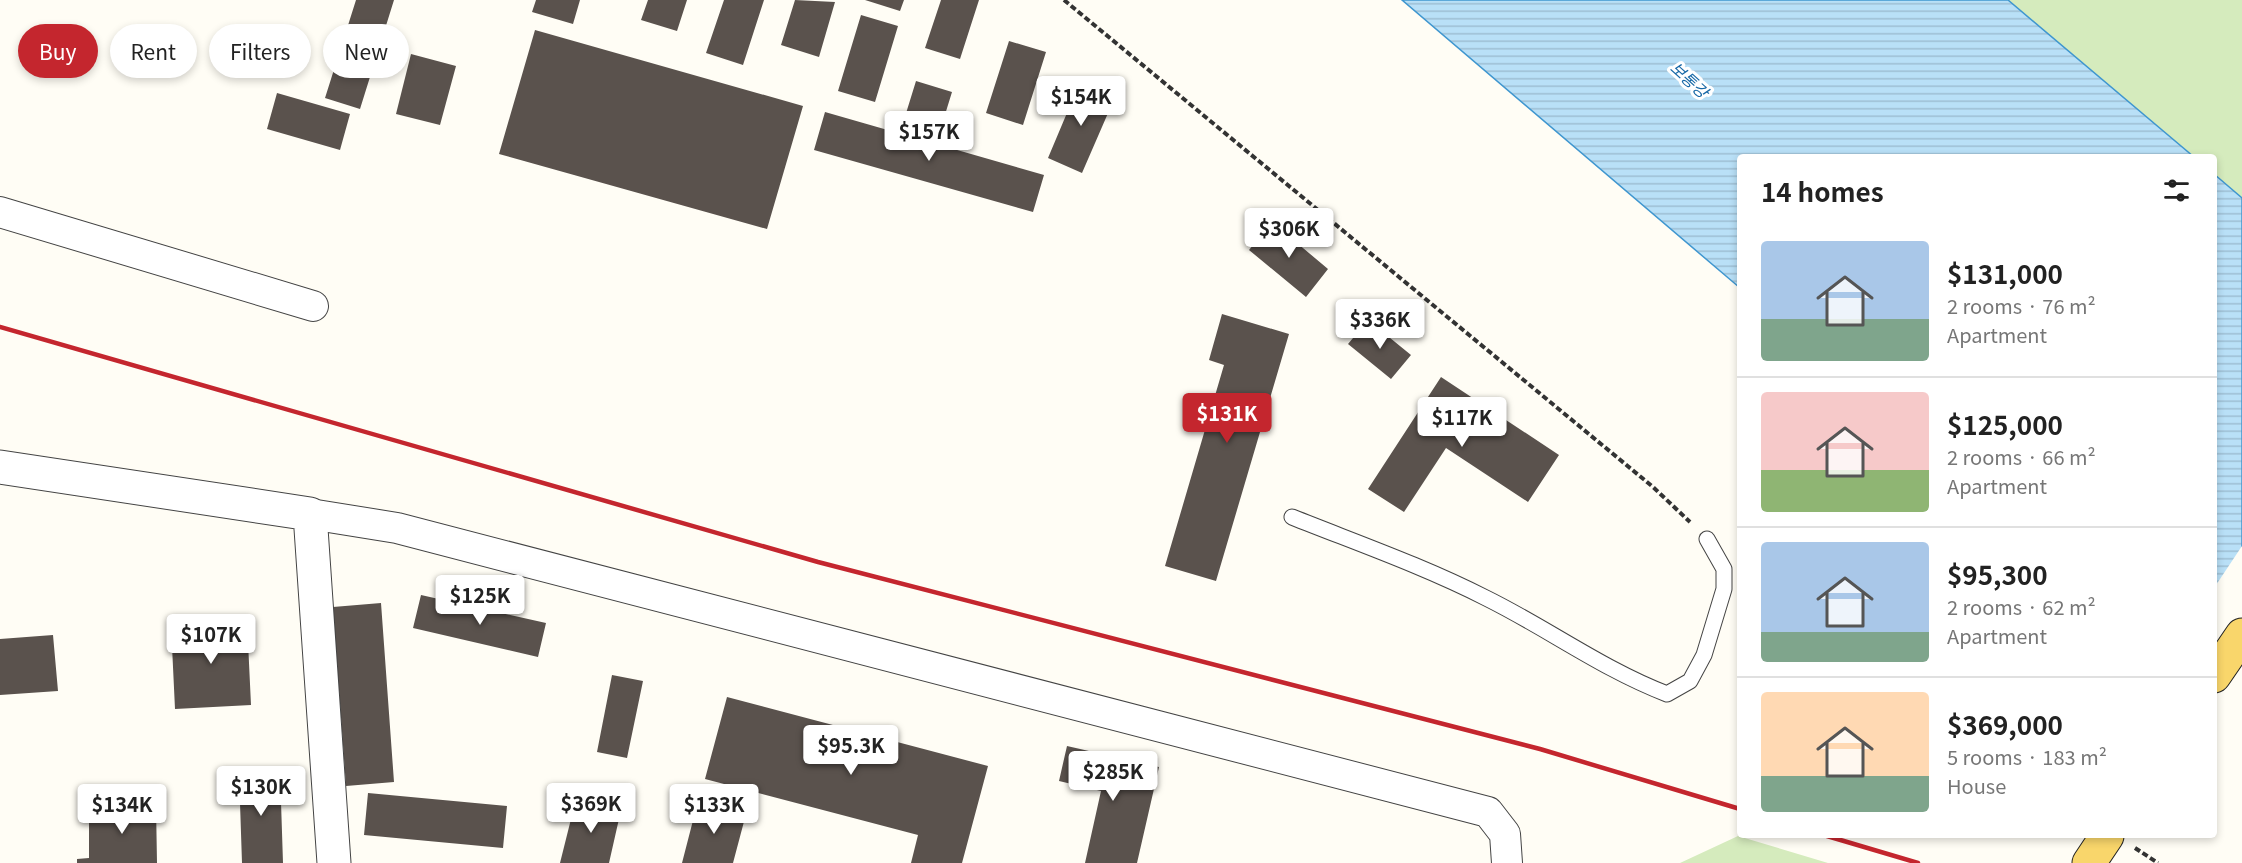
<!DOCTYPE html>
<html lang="en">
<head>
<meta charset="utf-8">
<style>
  body { margin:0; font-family:Georgia,"Noto Sans KR",serif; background:#f6f6f6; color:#222; height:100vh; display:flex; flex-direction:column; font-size:22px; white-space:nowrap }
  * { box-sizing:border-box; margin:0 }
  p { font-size:20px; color:#767676 }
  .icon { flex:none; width:33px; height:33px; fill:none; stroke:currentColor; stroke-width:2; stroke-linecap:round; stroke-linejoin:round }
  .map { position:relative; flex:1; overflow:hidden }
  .details { position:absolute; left:1737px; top:154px; width:480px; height:684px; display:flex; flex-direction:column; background:#fff; border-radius:6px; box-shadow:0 3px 9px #0003 }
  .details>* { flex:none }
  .guide { position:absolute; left:18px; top:24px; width:570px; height:54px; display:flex; gap:12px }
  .price { position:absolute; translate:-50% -51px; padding:0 14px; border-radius:6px; background:#fff; color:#222; font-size:20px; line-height:39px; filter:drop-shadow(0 2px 3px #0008) }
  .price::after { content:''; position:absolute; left:50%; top:36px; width:18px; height:14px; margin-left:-9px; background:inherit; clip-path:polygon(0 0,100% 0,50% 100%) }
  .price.active { background:#c4262e; color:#fff }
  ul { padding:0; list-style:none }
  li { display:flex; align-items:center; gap:18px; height:150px; padding:0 24px }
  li+li { border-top:2px solid #e0e0e0 }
  li span { display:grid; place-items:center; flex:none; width:168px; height:120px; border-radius:6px; color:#555 }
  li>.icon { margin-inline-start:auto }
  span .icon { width:72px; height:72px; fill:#fffc; stroke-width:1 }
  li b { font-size:26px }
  h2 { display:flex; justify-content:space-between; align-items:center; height:72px; padding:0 24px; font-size:26px }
  .pill { padding:0 21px; border-radius:27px; background:#fff; box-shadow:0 3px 9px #0003; font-size:21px; line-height:54px }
  .pill.active { background:#c4262e; color:#fff }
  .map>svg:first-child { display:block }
  .green { fill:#d5ebbd }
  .water { fill:url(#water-rules); stroke:#3f96cf; stroke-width:1.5 }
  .pier { fill:#fffdf5 }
  .building { fill:#5a524d }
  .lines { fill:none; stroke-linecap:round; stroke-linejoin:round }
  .service-casing { stroke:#444; stroke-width:17 }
  .minor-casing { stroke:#444; stroke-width:32 }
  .tertiary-casing { stroke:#444; stroke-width:35 }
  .primary-casing { stroke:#222; stroke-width:35 }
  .path { stroke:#333; stroke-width:4; stroke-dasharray:6 3; stroke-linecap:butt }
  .service { stroke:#fff; stroke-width:15 }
  .minor { stroke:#fff; stroke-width:30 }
  .tertiary { stroke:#fff; stroke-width:33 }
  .primary { stroke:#f9d66b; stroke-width:33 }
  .rail { stroke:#c4262e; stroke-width:4.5 }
  .labels { text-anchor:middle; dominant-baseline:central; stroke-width:6; stroke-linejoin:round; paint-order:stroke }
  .water-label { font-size:16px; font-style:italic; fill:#1768a6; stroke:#fff }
</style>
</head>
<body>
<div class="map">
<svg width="2242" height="863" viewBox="0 0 2242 863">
  <defs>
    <pattern id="water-rules" width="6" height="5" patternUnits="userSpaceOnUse" patternTransform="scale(1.5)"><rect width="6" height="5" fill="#b9e0f7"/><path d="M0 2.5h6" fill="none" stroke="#9ebfd3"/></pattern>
  </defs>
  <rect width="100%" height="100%" fill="#fffdf5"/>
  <!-- green -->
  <path class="green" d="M2008 0H2242V198L2214 174V158L2194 157Z
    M1738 836 1828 863H1680Z"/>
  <!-- water -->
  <path class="water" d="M1402 0H2008L2194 157 1740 158V288Z
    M2214 174 2242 198V668L2214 654Z"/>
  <!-- pier -->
  <path class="pier" d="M2242 546V671L2214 657V588Z"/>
  <!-- building -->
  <path class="building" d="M356 0H394L360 109 325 98Z
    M536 0H580L573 24 532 12Z
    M648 0H687L677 31 641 20Z
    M724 0H764L743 65 706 53Z
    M795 0 835 2 819 57 781 45Z
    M865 0H904L900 11Z
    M941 0H979L960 59 925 48Z
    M861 15 898 26 875 102 838 91Z
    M535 30 803 106 767 229 499 154Z
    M1009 41 1046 52 1023 125 986 113Z
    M411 54 456 66 440 125 396 114Z
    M916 81 952 92 939 134 903 123Z
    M1080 82 1115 97 1082 173 1048 158Z
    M277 93 350 114 340 150 267 129Z
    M825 112 1044 175 1033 212 814 150Z
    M1272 222 1328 269 1306 297 1249 250Z
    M1222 314 1289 334 1216 581 1165 566 1224 365 1209 360Z
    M1368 320 1411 355 1391 379 1348 344Z
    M1441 377 1559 455 1528 502 1446 448 1404 512 1368 489Z
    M421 595 546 623 538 657 413 628Z
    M381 603 394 782 346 786 333 607Z
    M247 621 251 705 175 709 171 625Z
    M53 635 58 691 0 695V639Z
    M612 675 643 681 627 758 597 752Z
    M727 697 988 766 962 863H911L918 835 705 779Z
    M1067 746 1159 767 1137 863H1085L1101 791 1059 781Z
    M280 771 283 863H242L239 773Z
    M368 793 507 806 503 848 364 835Z
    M576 799 621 810 609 863H560Z
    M698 801 746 814 733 863H682Z
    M156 805 157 863H77V859L89 858V806Z"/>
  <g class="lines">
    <defs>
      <path id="service" d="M1292 517C1357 543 1423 566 1486 598 1547 628 1602 669 1667 694L1690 681 1704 655 1724 589V569L1707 539"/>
      <path id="minor" d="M0 212 313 306
        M310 514 397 528 1488 812 1505 834 1507 863"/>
      <path id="tertiary" d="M0 467 310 514 334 863"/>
      <path id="primary" d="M2214 676 2242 635
        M2089 863 2107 836"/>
    </defs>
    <!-- service casing -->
    <use href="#service" class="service-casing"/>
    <!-- minor casing -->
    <use href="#minor" class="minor-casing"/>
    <!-- tertiary casing -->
    <use href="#tertiary" class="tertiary-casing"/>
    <!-- primary casing -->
    <use href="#primary" class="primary-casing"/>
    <!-- path -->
    <path class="path" d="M1064 0 1653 487 1690 522
      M2135 848 2158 863"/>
    <!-- service -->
    <use href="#service" class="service"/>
    <!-- minor -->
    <use href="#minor" class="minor"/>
    <!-- tertiary -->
    <use href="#tertiary" class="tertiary"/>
    <!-- primary -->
    <use href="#primary" class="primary"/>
    <!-- rail -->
    <path class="rail" d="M0 327 818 562 1540 749 1740 809
      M1827 836 1918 863"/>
  </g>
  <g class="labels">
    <!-- water labels -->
    <g class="water-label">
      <text transform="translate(1690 79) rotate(42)">보통강</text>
    </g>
  </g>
</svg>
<b class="price" style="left:1081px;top:127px">$154K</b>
<b class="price" style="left:929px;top:162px">$157K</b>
<b class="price" style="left:1289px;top:259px">$306K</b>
<b class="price" style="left:1380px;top:350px">$336K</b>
<b class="price active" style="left:1227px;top:444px">$131K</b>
<b class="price" style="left:1462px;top:448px">$117K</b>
<b class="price" style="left:480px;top:626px">$125K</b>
<b class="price" style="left:211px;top:665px">$107K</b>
<b class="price" style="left:851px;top:776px">$95.3K</b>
<b class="price" style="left:1113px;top:802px">$285K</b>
<b class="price" style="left:261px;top:817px">$130K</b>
<b class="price" style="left:591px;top:834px">$369K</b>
<b class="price" style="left:122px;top:835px">$134K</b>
<b class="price" style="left:714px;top:835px">$133K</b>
<div class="guide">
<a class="pill active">Buy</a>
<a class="pill">Rent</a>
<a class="pill">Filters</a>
<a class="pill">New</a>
</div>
<section class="details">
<h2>14 homes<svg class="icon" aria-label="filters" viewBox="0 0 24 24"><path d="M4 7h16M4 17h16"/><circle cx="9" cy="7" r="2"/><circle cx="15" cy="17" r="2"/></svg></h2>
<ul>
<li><span style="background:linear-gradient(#a9c7e8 65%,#7fa58c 0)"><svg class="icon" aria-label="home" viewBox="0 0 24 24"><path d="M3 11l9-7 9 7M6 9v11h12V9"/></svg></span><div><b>$131,000</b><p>2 rooms · 76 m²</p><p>Apartment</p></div></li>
<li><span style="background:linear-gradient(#f6c9c9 65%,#8fb573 0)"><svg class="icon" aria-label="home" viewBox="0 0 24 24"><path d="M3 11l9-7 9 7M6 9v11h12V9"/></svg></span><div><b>$125,000</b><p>2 rooms · 66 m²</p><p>Apartment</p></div></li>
<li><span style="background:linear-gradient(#a9c7e8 75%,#7fa58c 0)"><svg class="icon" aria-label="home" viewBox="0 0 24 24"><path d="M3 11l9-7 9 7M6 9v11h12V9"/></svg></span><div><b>$95,300</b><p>2 rooms · 62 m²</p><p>Apartment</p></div></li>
<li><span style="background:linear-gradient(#ffd9b3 70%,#7fa58c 0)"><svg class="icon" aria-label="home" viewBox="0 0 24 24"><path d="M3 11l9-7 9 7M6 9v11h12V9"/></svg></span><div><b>$369,000</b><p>5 rooms · 183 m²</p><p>House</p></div></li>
</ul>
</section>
</div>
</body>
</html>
